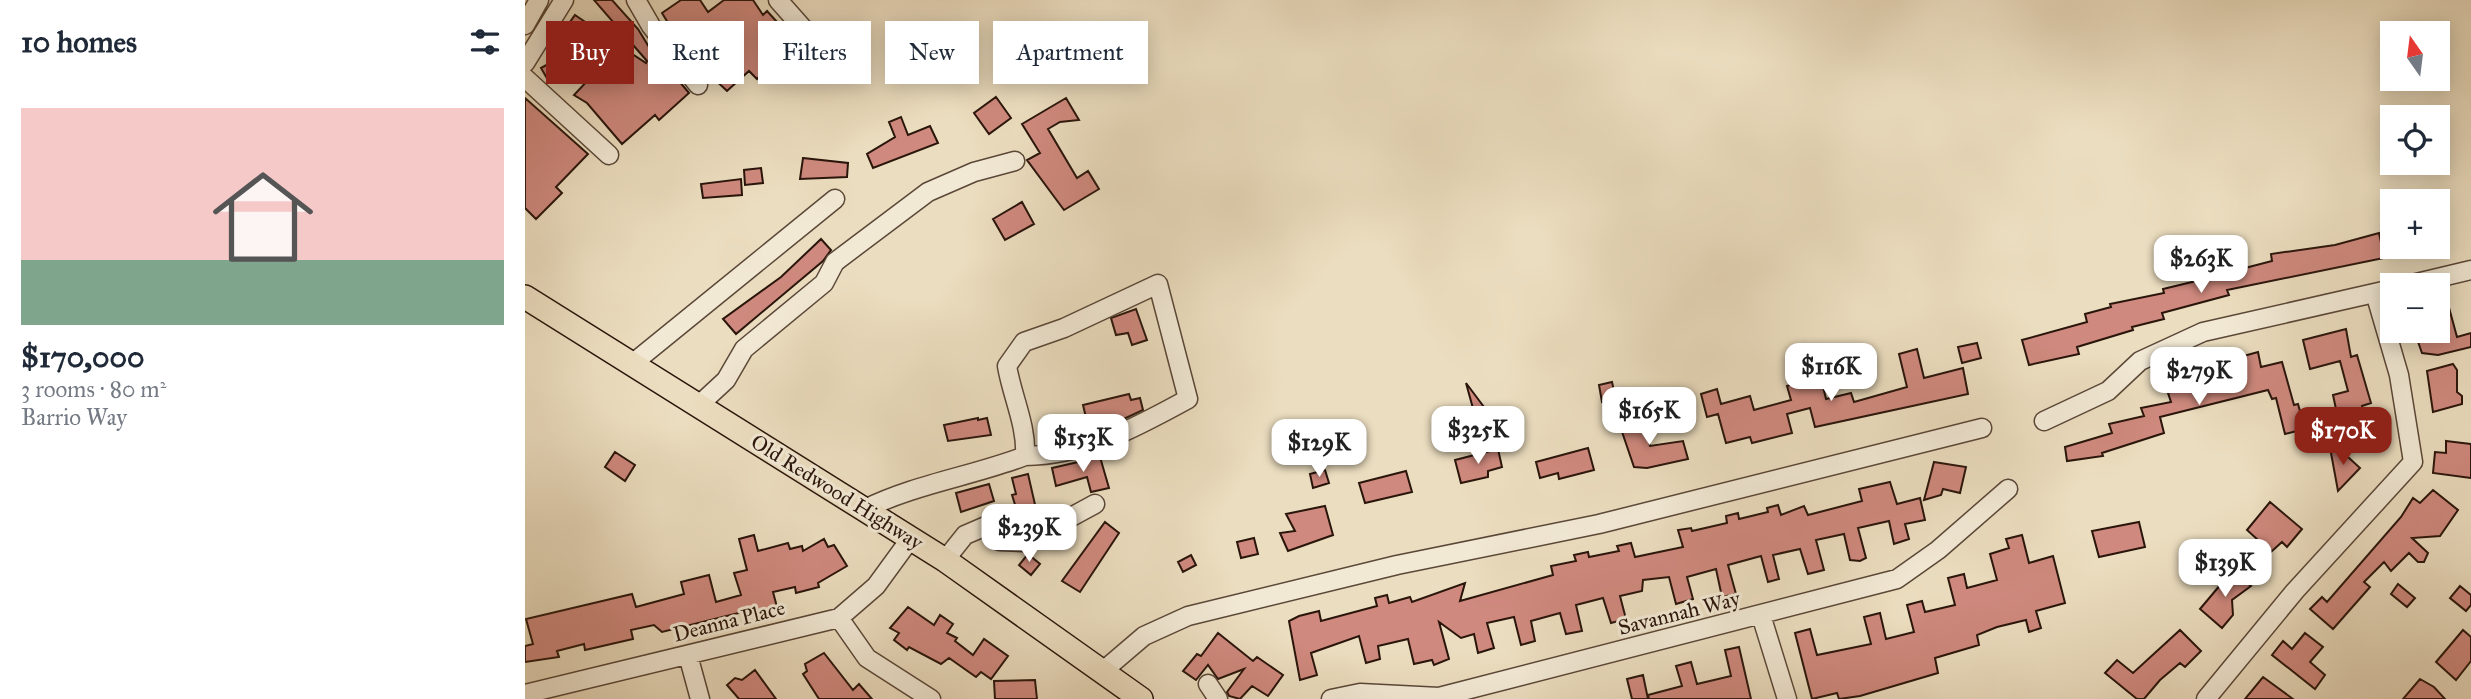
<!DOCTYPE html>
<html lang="en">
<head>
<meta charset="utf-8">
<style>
  body { margin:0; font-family:"IM FELL Great Primer",serif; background:#f6f6f7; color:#1f2937; height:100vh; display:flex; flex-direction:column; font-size:26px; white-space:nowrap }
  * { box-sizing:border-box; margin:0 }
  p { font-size:23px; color:#747a83 }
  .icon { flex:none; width:38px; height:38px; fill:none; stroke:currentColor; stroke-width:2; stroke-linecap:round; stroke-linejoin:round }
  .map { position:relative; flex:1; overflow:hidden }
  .sheet { display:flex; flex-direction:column; background:#fff; width:525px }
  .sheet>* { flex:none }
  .guide { position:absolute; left:21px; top:21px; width:665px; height:63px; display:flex; gap:14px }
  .needle { width:46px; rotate:346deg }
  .controls { position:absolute; left:1855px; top:21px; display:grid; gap:14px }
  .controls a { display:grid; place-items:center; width:70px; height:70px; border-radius:0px; background:#fff; box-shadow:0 4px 18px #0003; font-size:35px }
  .price { position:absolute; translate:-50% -60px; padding:0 16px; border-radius:14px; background:#fff; color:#222; font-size:23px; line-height:46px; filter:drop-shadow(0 2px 4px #0008) }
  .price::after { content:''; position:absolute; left:50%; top:42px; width:21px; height:16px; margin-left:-10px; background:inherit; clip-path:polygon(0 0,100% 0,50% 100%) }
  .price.on { background:#8f2418; color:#fff }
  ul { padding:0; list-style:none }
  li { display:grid; align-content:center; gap:14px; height:371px; padding:0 21px }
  li span { display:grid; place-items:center; height:217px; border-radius:0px; color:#555 }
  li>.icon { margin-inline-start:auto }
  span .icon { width:126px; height:126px; fill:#fffc; stroke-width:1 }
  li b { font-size:30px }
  h2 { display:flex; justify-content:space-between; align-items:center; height:84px; padding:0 21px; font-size:30px }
  .tag { padding:0 24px; border-radius:0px; background:#fff; box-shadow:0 4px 18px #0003; font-size:24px; line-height:63px }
  .tag.on { background:#8f2418; color:#fff }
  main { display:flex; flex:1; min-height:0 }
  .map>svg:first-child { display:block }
  .building { fill:#cf897e; stroke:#2a150b; stroke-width:2 }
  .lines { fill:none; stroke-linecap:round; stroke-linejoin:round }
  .minor-casing { stroke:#5a4738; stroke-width:21 }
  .major-casing { stroke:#2a150b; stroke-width:26 }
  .minor { stroke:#f2e9d5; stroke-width:18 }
  .major { stroke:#ebddbf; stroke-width:23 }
  .labels { text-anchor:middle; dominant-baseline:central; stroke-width:6; stroke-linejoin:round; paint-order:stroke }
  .street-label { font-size:21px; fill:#2a150b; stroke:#f2e9d5 }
</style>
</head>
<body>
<main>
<section class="sheet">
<h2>10 homes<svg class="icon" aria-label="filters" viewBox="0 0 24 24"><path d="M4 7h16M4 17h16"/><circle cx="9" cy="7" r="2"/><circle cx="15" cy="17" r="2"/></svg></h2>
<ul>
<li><span style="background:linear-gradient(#f6c9c9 70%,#7fa58c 0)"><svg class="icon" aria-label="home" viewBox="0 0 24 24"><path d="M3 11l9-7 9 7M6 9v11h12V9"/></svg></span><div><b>$170,000</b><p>3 rooms · 80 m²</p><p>Barrio Way</p></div></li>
</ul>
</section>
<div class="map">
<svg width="1946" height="699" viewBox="0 0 1946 699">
  <rect width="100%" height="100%" fill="#ebddbf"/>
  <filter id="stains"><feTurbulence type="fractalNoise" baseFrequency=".00286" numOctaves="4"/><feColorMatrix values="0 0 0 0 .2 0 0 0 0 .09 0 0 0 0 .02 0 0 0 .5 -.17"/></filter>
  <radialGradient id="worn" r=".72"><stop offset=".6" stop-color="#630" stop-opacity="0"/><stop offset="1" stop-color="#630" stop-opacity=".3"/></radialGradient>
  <!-- building -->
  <path class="building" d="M69 0H87L113 29 132 60 135 58 164 93 134 120 130 115 97 144 62 103 49 95 95 46 121 63 122 61Z
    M156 0H175L183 12 199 0H228L238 15 242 11 263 34 276 43 247 75 241 70 232 79 224 71 202 91 172 63 176 59 149 23 145 26 137 13Z
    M50 15 94 45 77 54 40 29Z
    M329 29 330 42 317 44 315 30Z
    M49 50 56 65 24 82 16 68Z
    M471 97 486 118 464 134 449 113Z
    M0 98 63 154 31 187 37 193 11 219 0 208Z
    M541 98 554 120 535 122 523 129 552 178 563 171 574 189 539 210 502 160 515 153 497 124Z
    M376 117 383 135 405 126 413 143 348 168 342 154 370 137 364 122Z
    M278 158 323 163 322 177 275 179Z
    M236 168 238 183 220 185 219 170Z
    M216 179 217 195 178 198 176 184Z
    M497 202 509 224 480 240 468 219Z
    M1854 233 1857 247H1883V253L1702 290 1704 295 1637 313 1639 319 1607 327 1608 330 1552 347 1554 354 1504 365 1497 340 1562 322 1560 314 1586 307 1585 304 1639 293 1638 289 1700 274 1697 264 1718 258 1720 268 1747 261 1746 254 1810 245Z
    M296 239 306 250 298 261 211 334 198 319 256 277Z
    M1923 304 1932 337 1946 333V347L1913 355 1897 353 1890 333 1913 331V306Z
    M611 309 622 340 607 345 603 333 591 335 586 318Z
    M1821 329 1826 357 1832 355 1846 403 1837 406 1842 424 1827 427 1828 431 1803 436 1798 412 1811 409 1808 395 1823 391 1815 361 1785 369 1778 340Z
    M1452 343 1456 358 1437 363 1433 347Z
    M1392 349 1399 378 1438 368 1443 394 1290 427 1285 408 1262 414 1267 433 1227 443 1225 437 1201 443 1193 414 1182 417 1176 394 1192 389 1196 404 1225 396 1229 410 1266 400 1262 386 1280 381 1282 386 1297 382 1301 399 1326 393 1329 402 1382 387 1374 354Z
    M1733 352 1736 367 1757 362 1769 405 1773 404 1780 429 1760 434 1751 398 1747 399 1743 390 1635 417 1639 433 1577 453 1578 456 1542 461 1540 447 1587 433 1584 424 1619 416 1616 408 1646 402 1643 393 1673 381 1672 378 1688 373 1690 383 1720 376 1715 357Z
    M1928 364 1932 370V392L1937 396V404L1908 412 1902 371Z
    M1087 382 1091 400 1077 402 1074 385Z
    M941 383 971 423 962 430 949 412Z
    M604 394 606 400 615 398 618 410 586 425 564 430 558 405Z
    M1098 400 1102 418 1086 422 1082 404Z
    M1117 416 1125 446 1158 441 1163 459 1122 468 1109 467 1094 423Z
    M453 418V420L462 418 466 435 423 441 419 425Z
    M1921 441 1946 444V478L1908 473 1910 452 1921 453Z
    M1811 446 1835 468 1813 491 1806 453Z
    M1063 448 1069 470 1034 479 1033 473 1015 478 1011 462Z
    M973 449 977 467 963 471V477L936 483 930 460Z
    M90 452 110 465 100 481 80 467Z
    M575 457 584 488 566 492 562 477 531 486 527 468Z
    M1409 462 1441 467 1435 493 1418 489 1416 495 1399 500Z
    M800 470 804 483 788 488 785 474Z
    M881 471 887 492 840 503 834 483Z
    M503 474 514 522 498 530 487 495 491 494 487 478Z
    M1365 482 1372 504 1395 498 1400 520 1380 524 1384 539 1369 544 1364 521 1333 528 1341 558 1335 561 1325 560 1319 534 1291 540 1299 570 1283 574 1275 549 1248 555 1254 579 1243 582 1236 556 1203 565 1211 594 1197 597 1191 569 1162 577 1168 599 1151 604 1144 577 1118 580 1117 591 1095 596 1101 619 1086 623 1078 598 1051 605 1057 631 1041 634 1035 613 1006 621 1010 641 996 645 989 617 962 623 969 648 953 653 949 634 936 638 914 622 924 659 909 665 907 660 889 664 883 639 853 646 855 659 841 663 834 636 786 653 792 675 775 680 764 621 774 616 794 611 796 621 852 606 850 598 862 595 864 603 885 597 887 602 940 583 935 601 1028 575 1026 566 1051 561 1049 555 1063 552 1064 557 1094 551 1092 546 1106 543 1110 557 1158 547 1153 530 1166 528 1167 531 1202 523 1201 516 1213 513 1214 519 1243 512 1242 508 1253 505 1256 515 1279 506 1283 515 1337 501 1334 489Z
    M464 484 469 501 436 512 431 493Z
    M1908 490 1933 510 1915 536 1887 538 1903 553 1899 562H1893L1884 553 1866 571 1859 562 1839 582 1845 587 1808 629 1785 609 1797 597 1802 602 1876 517 1888 498 1895 503Z
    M1745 502 1777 529 1762 547 1757 542 1746 552 1722 530Z
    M800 506 808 535 763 551 755 533 770 531 761 514Z
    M580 522 594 533 555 592 537 581Z
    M1614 522 1620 547 1574 557 1567 531Z
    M229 535 233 551 263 543 265 549 277 546 278 551 299 539 303 547 309 545 322 566 293 583 294 587 271 593 270 587 248 592 252 607 231 613 230 609 137 632 129 625 106 630 108 639 60 650 59 644 32 651 34 657 0 662V646L8 644 1 619 107 594 111 607 159 594 156 582 184 575 191 602 216 595 209 573 222 570 214 539Z
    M1497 535 1504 563 1528 556 1540 603 1511 611 1516 628 1504 632 1501 620 1472 627 1452 635 1454 645 1410 658 1413 673 1335 696 1314 699 1312 693 1287 699 1270 633 1285 629 1292 655 1346 644 1339 617 1355 613 1361 639 1389 632 1382 605 1397 601 1400 612 1430 605 1423 578 1439 574 1442 588 1472 580 1465 554 1484 548 1481 539Z
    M729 538 733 554 716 558 712 542Z
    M503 554 515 564 506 575 494 565Z
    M666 555 671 565 658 572 653 562Z
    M1707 571 1726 586 1707 600 1708 615 1697 628 1675 609Z
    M1873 584 1890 598 1882 607 1866 594Z
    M1935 586 1946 595V605L1941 611 1925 598Z
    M383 607 409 625 415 615 428 624 422 633 432 638 430 641 448 655 459 639 483 656 466 679 456 672 451 677 424 658 416 664 384 647 382 650 369 640 374 633 365 628Z
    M1655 630 1676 651 1660 667 1655 663 1635 680 1619 699H1612L1580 673 1592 660 1608 673Z
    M1938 630 1946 637V661L1931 680 1911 662Z
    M693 633 728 661 732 657 758 675 743 696 727 686 715 699 704 696 702 692 719 669 693 679 683 665 671 680 658 671 672 654 676 656Z
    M1780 633 1798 647 1785 662 1800 675 1790 689 1747 655 1758 641 1767 649Z
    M1214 647 1226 699H1124L1123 695 1157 686 1151 666 1166 662 1172 684 1206 676 1200 650Z
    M299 653 328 690 334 684 347 699H294L278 674 282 671 280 664Z
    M230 670 251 699H214L202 685 210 678 217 680Z
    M1118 675 1123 699H1107L1102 679Z
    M1738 677 1768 699H1720Z
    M1895 679 1909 687 1920 699H1878Z
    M510 680 512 699H470L469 681Z"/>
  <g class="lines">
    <defs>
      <path id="minor" d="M111 0 126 26 173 85
        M253 0 284 35
        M0 25 14 0
        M0 63 39 0
        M0 78 84 155
        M1883 285 1946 270
        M107 364 310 199
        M174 405 201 380 219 349 299 283 310 262 403 192 449 172 490 161
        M1519 421 1583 391 1615 361 1678 332 1867 289
        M340 509C390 484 448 476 500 456 502 426 487 396 482 366L499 342 539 328 633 284 663 399C610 428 561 455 500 456
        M420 560 440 535 468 523 475 541 500 542 570 504
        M1236 615 1262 699
        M314 618 342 658 406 699
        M163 655 175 699
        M578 671 619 636 663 616 872 565 1074 524 1457 428
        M683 684 693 699
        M0 694 314 618 351 586 386 538
        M806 699 835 693 914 697 1372 579 1413 550 1483 489
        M1681 699 1770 591 1888 462 1874 375 1850 293"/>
      <path id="major" d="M0 297 420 560 616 699"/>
    </defs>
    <!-- minor casing -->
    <use href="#minor" class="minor-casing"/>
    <!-- major casing -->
    <use href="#major" class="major-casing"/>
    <!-- minor -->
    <use href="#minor" class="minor"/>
    <!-- major -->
    <use href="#major" class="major"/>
  </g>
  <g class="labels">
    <!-- street labels -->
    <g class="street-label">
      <text transform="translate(312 492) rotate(32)">Old Redwood Highway</text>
      <text transform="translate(1154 613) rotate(-14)">Savannah Way</text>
      <text transform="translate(204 621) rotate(-14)">Deanna Place</text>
    </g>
  </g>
  <rect width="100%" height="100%" filter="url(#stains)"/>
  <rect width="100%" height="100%" fill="url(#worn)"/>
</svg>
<div class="controls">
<a><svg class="needle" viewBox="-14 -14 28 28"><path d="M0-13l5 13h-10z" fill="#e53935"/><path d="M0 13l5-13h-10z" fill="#747a83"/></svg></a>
<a><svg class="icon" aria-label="locate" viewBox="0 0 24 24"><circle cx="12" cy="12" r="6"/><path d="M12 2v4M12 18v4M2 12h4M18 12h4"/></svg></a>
<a>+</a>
<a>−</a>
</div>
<b class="price" style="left:1676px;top:295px">$263K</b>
<b class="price" style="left:1306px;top:403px">$116K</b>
<b class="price" style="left:1674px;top:407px">$279K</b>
<b class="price" style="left:1124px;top:447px">$165K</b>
<b class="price" style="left:953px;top:466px">$325K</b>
<b class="price on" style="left:1818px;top:467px">$170K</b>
<b class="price" style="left:558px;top:474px">$153K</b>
<b class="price" style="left:794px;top:479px">$129K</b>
<b class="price" style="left:504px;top:564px">$239K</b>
<b class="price" style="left:1700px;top:599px">$139K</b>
<div class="guide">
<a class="tag on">Buy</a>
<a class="tag">Rent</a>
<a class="tag">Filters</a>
<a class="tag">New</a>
<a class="tag">Apartment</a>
</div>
</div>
</main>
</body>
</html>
